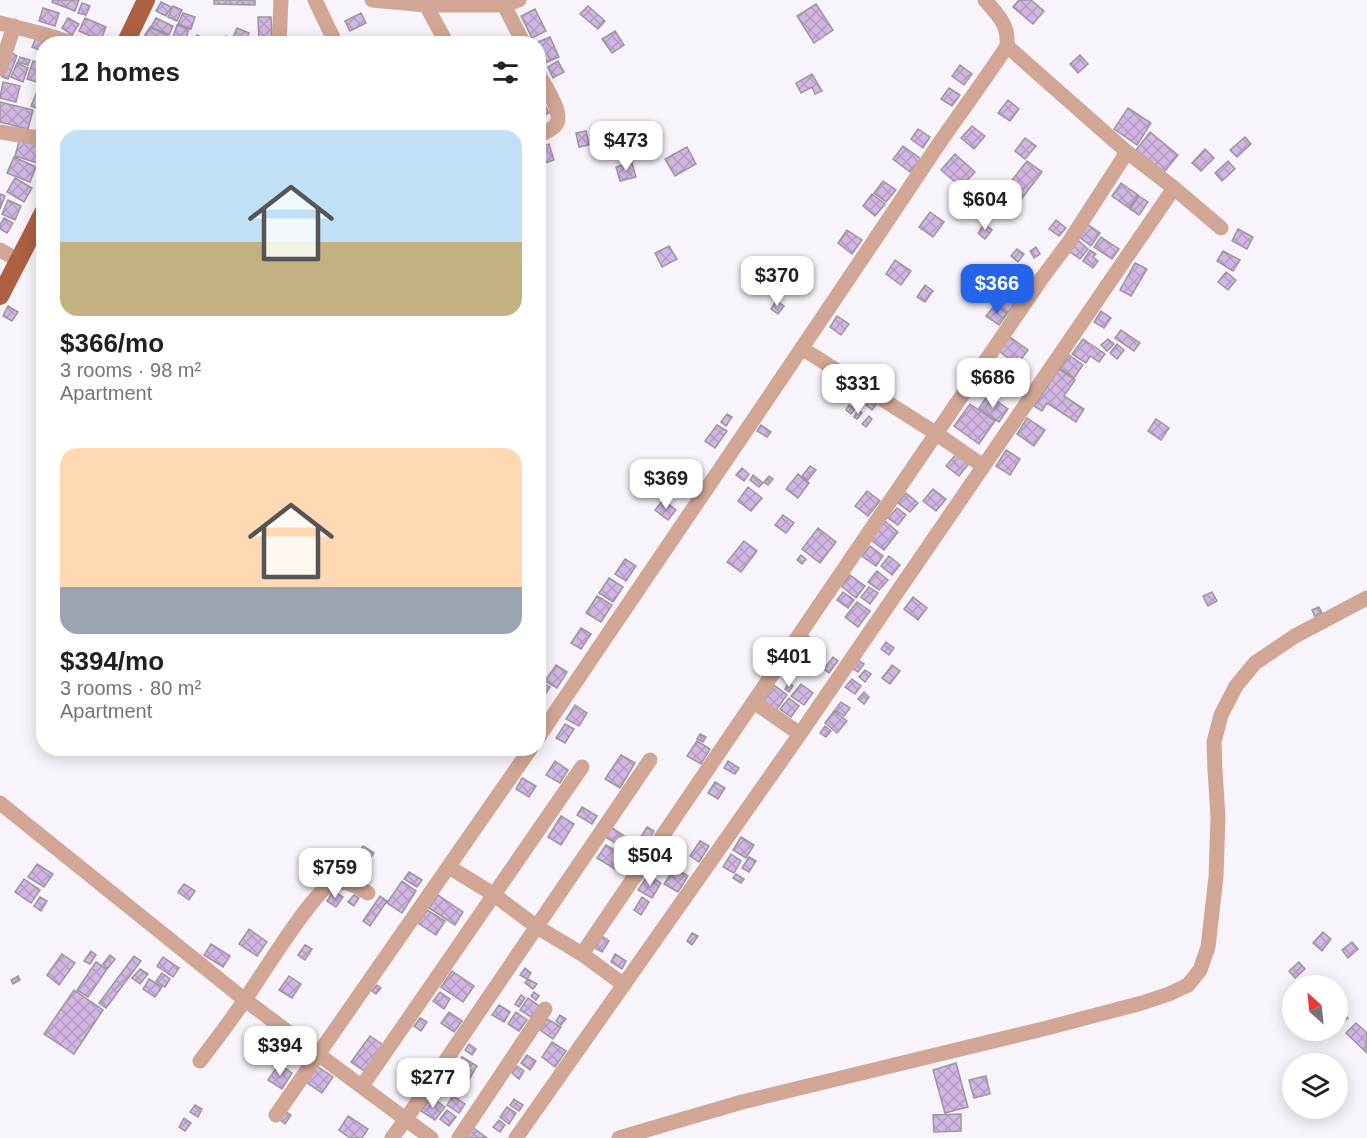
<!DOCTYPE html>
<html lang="en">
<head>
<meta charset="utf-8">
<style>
  body { margin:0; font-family:Helvetica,sans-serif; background:#f2f2f2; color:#202124; height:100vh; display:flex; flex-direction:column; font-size:22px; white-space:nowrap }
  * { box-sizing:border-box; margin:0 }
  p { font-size:20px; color:#757577 }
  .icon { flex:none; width:33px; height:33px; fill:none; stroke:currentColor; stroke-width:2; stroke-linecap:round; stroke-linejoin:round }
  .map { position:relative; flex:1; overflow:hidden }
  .panel { position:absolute; left:36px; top:36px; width:510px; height:720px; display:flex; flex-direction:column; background:#fff; border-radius:24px; box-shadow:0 3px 15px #0003 }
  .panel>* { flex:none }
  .needle { width:39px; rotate:333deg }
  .controls { position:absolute; left:1282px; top:975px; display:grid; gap:12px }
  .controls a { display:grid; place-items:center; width:66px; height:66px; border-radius:50%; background:#fff; box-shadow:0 3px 15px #0003; font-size:30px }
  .price { position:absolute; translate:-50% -51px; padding:0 14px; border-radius:12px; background:#fff; color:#222; font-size:20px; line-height:39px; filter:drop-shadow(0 2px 3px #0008) }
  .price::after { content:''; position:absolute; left:50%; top:36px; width:18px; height:14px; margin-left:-9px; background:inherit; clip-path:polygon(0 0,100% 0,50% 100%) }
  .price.current { background:#2563eb; color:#fff }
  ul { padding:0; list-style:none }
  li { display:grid; align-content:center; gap:12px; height:318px; padding:0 24px }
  li span { display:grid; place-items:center; height:186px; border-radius:18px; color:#555 }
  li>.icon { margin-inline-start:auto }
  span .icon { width:108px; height:108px; fill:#fffc; stroke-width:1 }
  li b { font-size:26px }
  h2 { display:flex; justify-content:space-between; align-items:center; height:72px; padding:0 24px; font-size:26px }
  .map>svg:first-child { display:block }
  .building { fill:url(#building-cross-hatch); stroke:#9c979e; stroke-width:1.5 }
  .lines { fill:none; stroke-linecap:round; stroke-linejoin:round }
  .street { stroke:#d2a695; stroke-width:15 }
  .primary { stroke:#ad6042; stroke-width:18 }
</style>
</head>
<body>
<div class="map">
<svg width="1367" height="1138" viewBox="0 0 1367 1138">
  <defs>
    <pattern id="building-cross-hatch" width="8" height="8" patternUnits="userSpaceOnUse" patternTransform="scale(1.5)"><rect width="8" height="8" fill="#d1b5e2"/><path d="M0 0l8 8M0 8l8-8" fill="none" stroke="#b39bc2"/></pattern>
  </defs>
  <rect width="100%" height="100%" fill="#f9f4fc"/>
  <!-- building -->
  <path class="building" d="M53 0H79L75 11 52 2Z
    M214 0H255V5L214 4Z
    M1019 0H1031L1044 11 1033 24 1013 7Z
    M161 2 171 7 166 16 156 11Z
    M82 3 90 6 86 15 78 13Z
    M816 4 833 30 814 43 797 16Z
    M173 6 182 10 177 21 168 17Z
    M588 6 605 21 598 29 580 14Z
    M43 8 59 13 55 26 39 21Z
    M535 9 546 31 532 38 521 16Z
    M183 13 195 17 191 29 178 24Z
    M361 13 366 23 350 31 345 21Z
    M258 17H271L272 39 259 40Z
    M68 18 79 24 72 35 62 28Z
    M85 18 106 27 101 40 79 31Z
    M156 18 173 26 169 35 151 27Z
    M177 25 189 29 185 41 173 37Z
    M150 27 167 35 162 44 145 35Z
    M237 28 249 33 246 42 233 37Z
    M615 31 624 45 612 53 602 39Z
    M38 33 64 44H44V52L32 47Z
    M197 35 208 41 206 44H193Z
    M226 36 242 43V44H222Z
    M550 37 559 57 547 62 538 42Z
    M145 38 157 44H142Z
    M12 53 17 56 8 79 2 77Z
    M1080 55 1088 64 1078 73 1070 64Z
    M20 57 30 60 28 65 18 62Z
    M33 61 44 64V74L40 83 27 79Z
    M558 61 564 72 553 78 548 67Z
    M17 63 28 68 23 82 11 77Z
    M960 65 972 74 964 85 952 76Z
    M812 74 822 91 815 94 812 87 801 93 796 83Z
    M3 82 20 86 16 102 0 98Z
    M39 87 44 88V111L31 106Z
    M949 88 960 95 952 106 941 99Z
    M542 99 549 113 539 118 538 101Z
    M1008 100 1019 109 1010 121 998 113Z
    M0 102 33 110 28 129 0 122Z
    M1128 108 1151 123 1137 145 1114 129Z
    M972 126 985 136 974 149 961 138Z
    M918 129 930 137 923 148 911 139Z
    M586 131 589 145 579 147 576 133Z
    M1150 132 1178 155 1164 172 1136 150Z
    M1245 137 1251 144 1237 157 1230 150Z
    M20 138 44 146V165L15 156Z
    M1025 138 1036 146 1025 159 1015 151Z
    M549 144 554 160 539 165 538 148Z
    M903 146 921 159 910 172 893 159Z
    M687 147 696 164 675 176 665 159Z
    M1205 149 1214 158 1201 171 1192 163Z
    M955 154 975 172 961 187 941 170Z
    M14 157 36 167 30 182 7 173Z
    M1027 161 1042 172 1020 201 1005 189Z
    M1228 161 1235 169 1222 181 1215 173Z
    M632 163 636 177 620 181 616 167Z
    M15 178 32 188 24 202 7 192Z
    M883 181 896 190 886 202 874 193Z
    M1121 183 1138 195 1129 208 1112 196Z
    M0 194 5 196 0 209Z
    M872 194 885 204 875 216 863 206Z
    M1139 196 1148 202 1139 215 1130 209Z
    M8 200 21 206 15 220 2 214Z
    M930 212 944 222 933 237 919 227Z
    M4 218 13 223 7 233 0 229V225Z
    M1056 220 1066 228 1059 236 1049 229Z
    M984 224 992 230 985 239 978 233Z
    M1087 224 1100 233 1091 246 1078 236Z
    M1238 229 1253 237 1247 249 1232 241Z
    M847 230 862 240 852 254 838 243Z
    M1101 237 1119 249 1112 259 1094 247Z
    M1078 240 1088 249 1080 259 1069 251Z
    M669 246 677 259 662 267 655 253Z
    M1036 247 1040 254 1034 258 1030 251Z
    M1017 249 1024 254 1018 262 1011 256Z
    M1090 250 1096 254 1093 257 1098 261 1093 268 1083 261Z
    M1223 251 1240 260 1233 271 1217 261Z
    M895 260 911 271 901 285 886 274Z
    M1135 263 1147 269 1131 296 1120 290Z
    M1007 267 1029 284 1019 297 997 280Z
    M1226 272 1236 280 1228 290 1218 282Z
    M990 278 1018 299 1008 313 980 292Z
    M925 285 933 291 925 302 917 297Z
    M776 301 784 306 778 314 771 309Z
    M995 305 1007 314 999 325 986 316Z
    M8 306 18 312 12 321 3 316Z
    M1101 311 1111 318 1104 328 1094 322Z
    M837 316 849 324 841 335 830 327Z
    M1121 330 1140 343 1134 351 1115 338Z
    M1010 337 1028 350 1017 365 999 351Z
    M1083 339 1105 354 1099 362 1090 356 1086 363 1072 354Z
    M1108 339 1114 344 1107 351 1101 345Z
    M1117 344 1124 350 1117 359 1110 353Z
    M1069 355 1083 365 1074 378 1060 368Z
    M991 362 1008 374 996 389 980 377Z
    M1059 369 1075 380 1064 396 1084 409 1076 422 1047 403 1042 411 1034 406Z
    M988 395 1008 409 999 422 979 408Z
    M870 400 876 405 872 410 866 405Z
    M970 404 995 421 979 444 954 426Z
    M849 405 855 409 851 414 846 410Z
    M858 410 862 413 857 419 854 417Z
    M727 414 732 417 726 426 721 422Z
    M869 416 872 419 866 427 862 424Z
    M1027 418 1045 430 1034 446 1017 434Z
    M1156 419 1169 428 1161 440 1148 431Z
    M717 425 727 431 715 448 705 441Z
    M761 425 771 432 767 437 757 431Z
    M1006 450 1020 459 1010 475 996 466Z
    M958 452 970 462 959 476 946 466Z
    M810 466 816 470 808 480 802 476Z
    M742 468 749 474 744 481 736 475Z
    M798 474 809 483 798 498 786 489Z
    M753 475 763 483 759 487 750 480Z
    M769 476 773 479 768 485 764 482Z
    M748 487 762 498 751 511 738 501Z
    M933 489 946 499 936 511 923 501Z
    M867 491 880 501 868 516 855 506Z
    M906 493 918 503 910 512 898 503Z
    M663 500 676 510 668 520 655 510Z
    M897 508 906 515 898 525 888 518Z
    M783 515 794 523 786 533 775 525Z
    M885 521 898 532 884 550 871 540Z
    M818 528 836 542 820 563 802 549Z
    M744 541 757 551 741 572 727 562Z
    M870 546 883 556 876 566 862 556Z
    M801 555 806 559 802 564 797 560Z
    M889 556 900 565 892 575 881 566Z
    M625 559 636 566 626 581 615 574Z
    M877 571 888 580 879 590 868 582Z
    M850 575 865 586 856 598 841 586Z
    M609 578 623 587 613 602 599 593Z
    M869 587 878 593 870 604 861 597Z
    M843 592 854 600 848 608 837 600Z
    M1212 592 1217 601 1208 606 1203 596Z
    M597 596 612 605 601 622 586 613Z
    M913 597 927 608 918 620 904 609Z
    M857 602 870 611 858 627 845 617Z
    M1319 607 1322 613 1315 617 1312 610Z
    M581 628 591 634 581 649 571 643Z
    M808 636 823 647 810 663 795 652Z
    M886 642 894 648 889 655 881 649Z
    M833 657 838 661 829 673 824 669Z
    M858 660 864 664 858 672 852 668Z
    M556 665 567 672 557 688 545 681Z
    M892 665 900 671 890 684 882 678Z
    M865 670 871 674 865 682 859 677Z
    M852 679 861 686 855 694 845 687Z
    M539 681 550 687 538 706V682Z
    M789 683 793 686 789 692 785 689Z
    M801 684 813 693 804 705 791 696Z
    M774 685 787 695 776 710 763 700Z
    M864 692 869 697 864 704 858 699Z
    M789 698 799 706 791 717 780 709Z
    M841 702 850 708 844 716 835 710Z
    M575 705 587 713 579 726 566 719Z
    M834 711 847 721 837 733 825 723Z
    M565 724 574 729 565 743 556 738Z
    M825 726 831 731 826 737 820 733Z
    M700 734 706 737 703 742 697 739Z
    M697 741 710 749 701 764 687 756Z
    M621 755 635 763 620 788 605 779Z
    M555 761 568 770 560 783 546 775Z
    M728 761 739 768 735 774 724 768Z
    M522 778 536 786 529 797 516 789Z
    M715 782 725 788 718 799 708 793Z
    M582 807 597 816 592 824 577 815Z
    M561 816 574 824 561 845 548 837Z
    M611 827 632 841 626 849 605 837Z
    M647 827 654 831 646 844 639 840Z
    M741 837 754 845 746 858 733 850Z
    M700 841 709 846 699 862 690 856Z
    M640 842 646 846 642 852 636 848Z
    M606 845 624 856 615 869 597 858Z
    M363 846 374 853 367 863 356 856Z
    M731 854 741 861 734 873 723 867Z
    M749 857 756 861 749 872 742 868Z
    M37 864 53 874 44 887 28 877Z
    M675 868 688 876 678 892 664 884Z
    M409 872 422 880 417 887 404 879Z
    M736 874 744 879 741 883 733 878Z
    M648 875 661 883 652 898 638 890Z
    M24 879 40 890 31 903 15 892Z
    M402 881 416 891 402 913 387 903Z
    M184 884 195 891 189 900 178 892Z
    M333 891 343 897 336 907 327 901Z
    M354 895 359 898 354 906 348 902Z
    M438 895 463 912 455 925 429 908Z
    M380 896 387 901 370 926 363 921Z
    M40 897 47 901 41 911 34 906Z
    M642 897 649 902 641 915 634 910Z
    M427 910 445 921 436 935 418 923Z
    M249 929 267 942 257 956 239 944Z
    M1323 932 1331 939 1322 951 1313 943Z
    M692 933 698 936 692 945 687 941Z
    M602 936 609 941 602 952 595 948Z
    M1352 942 1358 949 1348 958 1342 950Z
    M211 944 230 956 223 967 204 955Z
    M305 945 312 949 305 960 298 955Z
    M91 951 96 955 90 964 84 961Z
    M62 954 75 963 59 985 47 975Z
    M615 954 626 961 622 969 611 962Z
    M110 955 115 959 108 968 103 964Z
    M134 956 141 961 106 1008 99 1003Z
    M163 957 179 968 173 977 157 966Z
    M96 962 107 969 88 997 77 990Z
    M1299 962 1305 969 1295 978 1289 971Z
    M525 968 531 973 527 979 520 975Z
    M140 969 148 974 140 984 132 978Z
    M452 971 474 986 463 1002 441 987Z
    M162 973 170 979 165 987 156 981Z
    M18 976 20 980 13 984 11 980Z
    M289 976 301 984 292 998 279 990Z
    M149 979 162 987 155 997 143 989Z
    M528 979 537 984 533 989 525 983Z
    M377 985 381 988 376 994 372 991Z
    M74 990 103 1010 74 1054 44 1034Z
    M440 992 450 999 444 1009 433 1001Z
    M534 992 539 996 536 1000 531 996Z
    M521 995 525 998 519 1007 515 1004Z
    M528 998 539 1006 531 1017 520 1010Z
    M499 1005 510 1012 504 1022 492 1015Z
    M1338 1008 1348 1018 1338 1028Z
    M449 1012 462 1021 454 1032 441 1023Z
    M516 1012 527 1020 519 1031 508 1024Z
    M560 1015 566 1019 561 1025 556 1021Z
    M420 1018 427 1022 421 1031 414 1026Z
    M547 1019 561 1027 553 1039 540 1030Z
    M1356 1023 1367 1033 1366 1052 1346 1033Z
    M370 1036 383 1045 364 1071 351 1062Z
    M552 1042 566 1051 555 1067 542 1057Z
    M469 1044 476 1049 472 1055 465 1050Z
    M527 1055 536 1061 530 1070 521 1063Z
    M462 1057 477 1066 467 1083 452 1074Z
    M956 1063 968 1107 945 1113 933 1070Z
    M279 1064 292 1073 282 1089 268 1080Z
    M317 1066 333 1077 322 1093 306 1082Z
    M517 1066 524 1071 519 1079 512 1073Z
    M986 1076 990 1094 974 1098 969 1080Z
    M453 1096 465 1104 459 1113 447 1105Z
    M431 1097 445 1107 435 1120 421 1111Z
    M514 1099 523 1105 519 1111 510 1105Z
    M195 1105 202 1109 198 1117 190 1112Z
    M507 1107 516 1113 509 1124 500 1117Z
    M447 1110 456 1117 449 1126 440 1119Z
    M284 1111 291 1115 285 1124 279 1119Z
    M961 1114V1131L934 1132 933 1115Z
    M348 1116 368 1129 362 1138H350L339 1130Z
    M184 1118 191 1123 185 1131 179 1127Z
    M499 1120 505 1125 500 1132 493 1127Z
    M471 1126 487 1138H464Z"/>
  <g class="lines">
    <!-- street -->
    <path class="street" d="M315 0 336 44
      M372 0 426 5H504L519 0
      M985 0C998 15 1009 25 1007 46
      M426 5 447 44
      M504 5 524 44
      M0 23 43 34 75 44
      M279 44 281 0
      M0 69 14 26
      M538 73C544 85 566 115 555 126 551 130 544 133 538 136
      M0 132 44 139
      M0 250 18 260
      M803 349 937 434 983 466
      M754 702 800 734
      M538 738C669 543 802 350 932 154 956 118 983 83 1007 46L1127 152 1174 188 1221 228
      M0 803 245 1000 431 1138
      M449 867 493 894 537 927 582 954 624 985
      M582 954 1042 278 1069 242 1127 152
      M200 1061C215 1041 230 1022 244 1001 259 980 314 889 333 883 345 879 358 887 368 893
      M362 1086 582 767
      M276 1115 531 748
      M392 1138 406 1119 650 760
      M459 1138 545 1009
      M516 1138 800 734 1174 188
      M619 1138 742 1102 1043 1029 1142 1003 1169 994 1188 985 1200 970 1208 947 1216 877 1218 817 1215 770 1214 742 1221 715 1236 686 1255 663 1295 636 1367 598"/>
    <!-- primary -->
    <path class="primary" d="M125 44 146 0
      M0 296 44 211"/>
  </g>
</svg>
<div class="controls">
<a><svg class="needle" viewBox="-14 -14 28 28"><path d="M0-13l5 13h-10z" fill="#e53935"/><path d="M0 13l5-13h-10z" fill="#757577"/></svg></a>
<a><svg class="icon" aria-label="layers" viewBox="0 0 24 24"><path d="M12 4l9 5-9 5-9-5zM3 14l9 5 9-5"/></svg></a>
</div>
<b class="price" style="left:626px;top:172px">$473</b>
<b class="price" style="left:985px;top:231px">$604</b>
<b class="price" style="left:777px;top:307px">$370</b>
<b class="price current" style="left:997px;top:315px">$366</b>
<b class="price" style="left:993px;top:409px">$686</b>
<b class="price" style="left:858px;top:415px">$331</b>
<b class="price" style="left:666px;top:510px">$369</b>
<b class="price" style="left:789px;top:688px">$401</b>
<b class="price" style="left:650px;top:887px">$504</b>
<b class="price" style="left:335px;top:899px">$759</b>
<b class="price" style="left:280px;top:1077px">$394</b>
<b class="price" style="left:433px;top:1109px">$277</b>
<section class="panel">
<h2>12 homes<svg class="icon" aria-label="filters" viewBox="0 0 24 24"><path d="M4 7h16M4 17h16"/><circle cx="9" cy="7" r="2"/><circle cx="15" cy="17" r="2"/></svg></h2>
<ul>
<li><span style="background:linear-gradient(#bfe0f5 60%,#c2b280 0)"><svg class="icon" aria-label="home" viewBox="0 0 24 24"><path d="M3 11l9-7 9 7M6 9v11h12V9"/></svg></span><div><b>$366/mo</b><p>3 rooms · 98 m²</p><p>Apartment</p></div></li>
<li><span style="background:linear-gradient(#ffd9b3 75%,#9aa5b1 0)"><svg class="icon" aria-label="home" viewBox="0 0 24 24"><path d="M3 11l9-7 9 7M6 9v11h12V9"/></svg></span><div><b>$394/mo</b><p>3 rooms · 80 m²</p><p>Apartment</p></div></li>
</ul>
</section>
</div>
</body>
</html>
